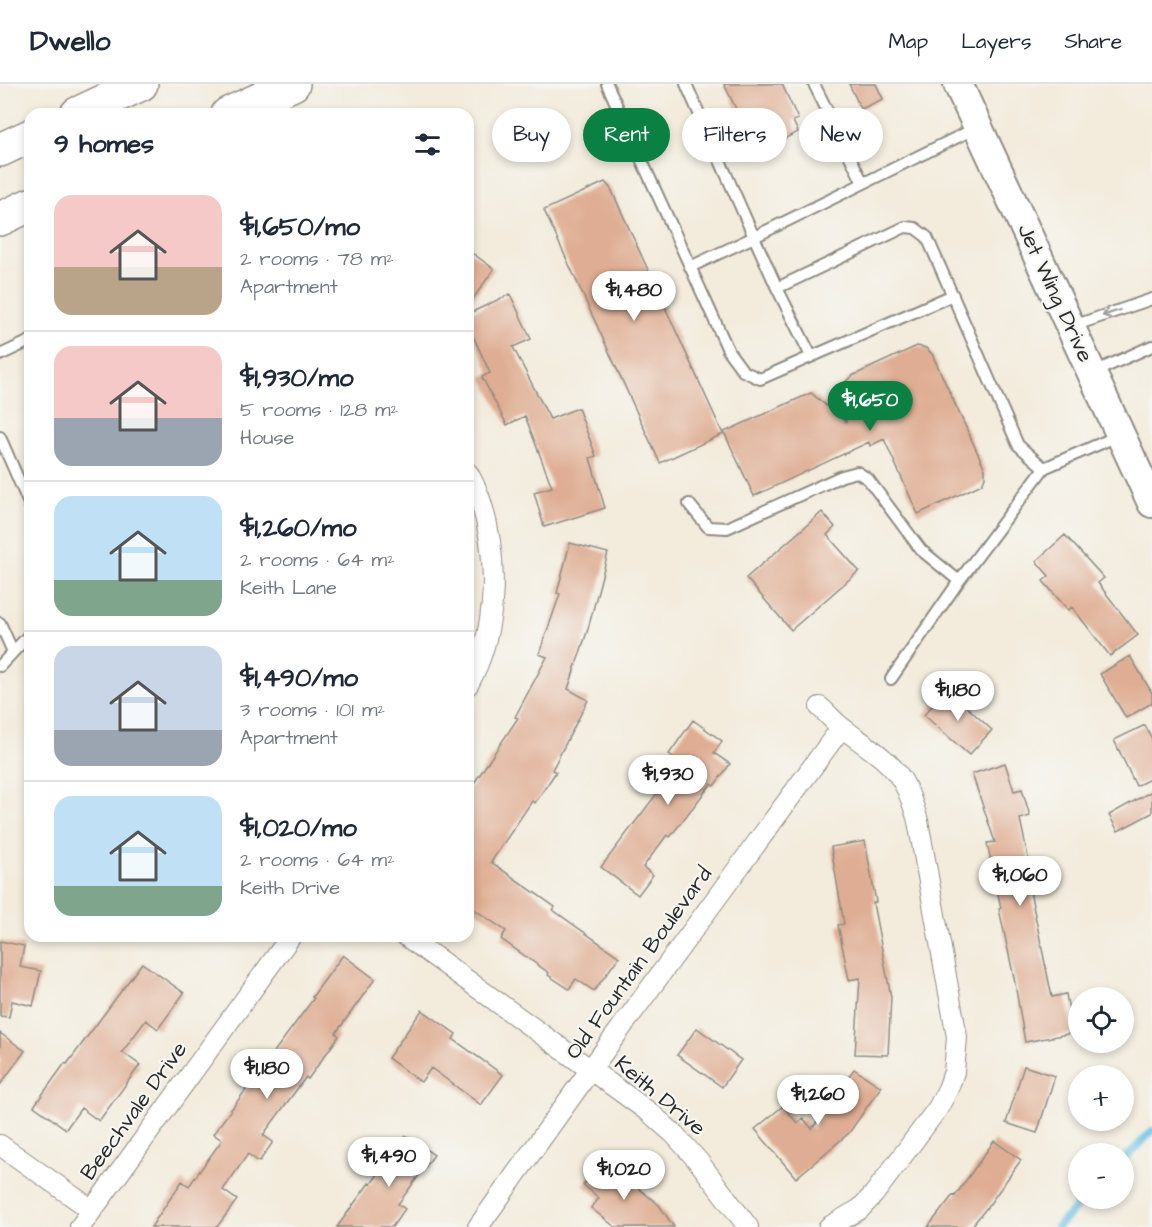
<!DOCTYPE html>
<html lang="en">
<head>
<meta charset="utf-8">
<style>
  body { margin:0; font-family:"Architects Daughter",sans-serif; background:#f6f6f7; color:#1f2937; height:100vh; display:flex; flex-direction:column; font-size:22px; white-space:nowrap }
  * { box-sizing:border-box; margin:0 }
  p { font-size:20px; color:#747a83 }
  .icon { flex:none; width:33px; height:33px; fill:none; stroke:currentColor; stroke-width:2; stroke-linecap:round; stroke-linejoin:round }
  .map { position:relative; flex:1; overflow:hidden }
  .drawer { position:absolute; left:24px; top:24px; width:450px; height:834px; display:flex; flex-direction:column; background:#fff; border-radius:18px; box-shadow:0 3px 9px #0003 }
  .drawer>* { flex:none }
  .hud { position:absolute; left:492px; top:24px; width:570px; height:54px; display:flex; gap:12px }
  .tools { position:absolute; left:1068px; top:903px; display:grid; gap:12px }
  .tools a { display:grid; place-items:center; width:66px; height:66px; border-radius:50%; background:#fff; box-shadow:0 3px 9px #0003; font-size:30px }
  .price { position:absolute; translate:-50% -51px; padding:0 14px; border-radius:21px; background:#fff; color:#222; font-size:20px; line-height:39px; filter:drop-shadow(0 2px 3px #0008) }
  .price::after { content:''; position:absolute; left:50%; top:36px; width:18px; height:14px; margin-left:-9px; background:inherit; clip-path:polygon(0 0,100% 0,50% 100%) }
  .price.current { background:#0b8043; color:#fff }
  ul { padding:0; list-style:none }
  li { display:flex; align-items:center; gap:18px; height:150px; padding:0 30px }
  li+li { border-top:2px solid #e0e1e3 }
  li span { display:grid; place-items:center; flex:none; width:168px; height:120px; border-radius:18px; color:#555 }
  li>.icon { margin-inline-start:auto }
  span .icon { width:72px; height:72px; fill:#fffc; stroke-width:1 }
  li b { font-size:26px }
  h2 { display:flex; justify-content:space-between; align-items:center; height:72px; padding:0 30px; font-size:26px }
  .pill { padding:0 21px; border-radius:27px; background:#fff; box-shadow:0 3px 9px #0003; font-size:21px; line-height:54px }
  .pill.current { background:#0b8043; color:#fff }
  header { display:flex; align-items:center; gap:36px; box-sizing:border-box; height:84px; padding:0 30px; background:#fff; border-bottom:2px solid #e0e1e3 }
  header strong { font-size:28px }
  nav { display:flex; gap:33px; margin-inline-start:auto; font-size:21px }
  .map>svg:first-child { display:block }
  .lines { fill:none; stroke-linecap:round; stroke-linejoin:round }
  .stream { stroke:#66bfe4; stroke-width:8 }
  .building { fill:#dfad93 }
  .lane-casing { stroke:#8f8b83; stroke-width:14 }
  .street-casing { stroke:#8f8b83; stroke-width:22 }
  .secondary-casing { stroke:#8f8b83; stroke-width:32 }
  .highway-casing { stroke:#8f8b83; stroke-width:36 }
  .lane { stroke:#fff; stroke-width:10 }
  .street { stroke:#fff; stroke-width:20 }
  .secondary { stroke:#fff; stroke-width:28 }
  .highway { stroke:#fff; stroke-width:33 }
  .oneway { stroke:#a0a0a0 }
  .labels { text-anchor:middle; dominant-baseline:central; stroke-width:4.5; stroke-linejoin:round; paint-order:stroke }
  .street-label { font-size:22px; fill:#2b2b2b; stroke:#f6f6f2 }
</style>
</head>
<body>
<header>
<strong>Dwello</strong>
<nav><a>Map</a><a>Layers</a><a>Share</a></nav>
</header>
<div class="map">
<svg width="1152" height="1143" viewBox="0 0 1152 1143">
  <rect width="100%" height="100%" fill="#f6f6f2"/>
  <filter id="ink" filterUnits="userSpaceOnUse"><feTurbulence type="fractalNoise" baseFrequency=".0167" numOctaves="2"/><feDisplacementMap in="SourceGraphic" scale="12" xChannelSelector="R" yChannelSelector="G"/><feConvolveMatrix kernelMatrix="1 2 1 2 8 2 1 2 1" color-interpolation-filters="sRGB"/></filter>
  <filter id="wash" filterUnits="userSpaceOnUse"><feTurbulence type="fractalNoise" baseFrequency=".008" numOctaves="4" result="noise"/><feDisplacementMap in="SourceGraphic" scale="24" xChannelSelector="R" yChannelSelector="G"/><feGaussianBlur stdDeviation="1.35" result="paint"/><feColorMatrix in="noise" values="0 0 0 0 0 0 0 0 0 0 0 0 0 0 0 0 0 1.4 0 .05"/><feComposite in="paint" operator="in"/></filter>
  <g filter="url(#wash)">
    <rect width="100%" height="100%" fill="#f3ebdb"/>
    <g class="lines">
      <!-- stream -->
      <path class="stream" d="M1124 1076 1152 1047
        M1057 1143 1085 1114"/>
    </g>
    <g id="blocks">
      <!-- building -->
      <path class="building" d="M724 0H782L798 35 793 37 798 48 757 68Z
        M849 0H876L883 15 861 25Z
        M605 98 611 105 723 350 660 379 544 126Z
        M468 166 494 185 468 222Z
        M510 210 531 255 513 263 550 335 578 324 596 372 590 374 605 424 544 443 534 408 552 403 525 332 507 341 482 293 490 289 468 241V230Z
        M917 262 926 264 932 270 985 385V393L982 400 918 430 884 355 870 362 869 358 754 412 724 348 811 309 846 338 845 298 852 292Z
        M822 428 835 443 827 451 859 487 791 546 746 494Z
        M1065 451 1104 494 1098 499 1138 551 1110 572 1072 523 1068 526 1043 497 1049 492 1036 477Z
        M570 459 608 469 588 545 568 605 588 616 552 686 556 688 535 719 532 717 491 778 555 823 553 826 619 873 594 907 576 895 569 905 548 891 549 889 501 855 506 847 468 821V708L518 634 515 633 547 573 539 570 560 510 557 509Z
        M1130 572 1152 609V619L1126 634 1100 590Z
        M947 605 992 646 969 671 924 631Z
        M693 636 722 657 714 669 730 680 714 702 711 700 670 753 667 751 643 783 653 791 638 811 601 783 681 678 669 670Z
        M1145 641 1152 655V694L1136 702 1114 656Z
        M1005 679 1014 707 1022 705 1030 732 1020 735 1035 806 1030 807 1052 913 1066 910 1073 949 1025 958 1014 894 999 825 1001 824 987 759 995 758 972 690Z
        M1152 707V729L1118 747 1109 731Z
        M865 757 876 818 873 819 891 913 888 971 855 970 860 894 849 896 838 841 844 840 831 763Z
        M0 857 24 862 20 883 41 887 33 922 12 917 9 933 0 932Z
        M343 871 375 895 336 949 339 952 308 995 306 993 263 1051 273 1058 259 1078 248 1070 223 1106 237 1116 217 1143H151L182 1097 189 1102 222 1056 213 1050 314 914 312 913Z
        M142 879 184 909 158 945 146 936 122 968 140 981 99 1037 81 1024 66 1045 34 1022 65 979 67 980Z
        M422 926 456 950 453 955 503 991 481 1021 431 984 421 998 388 974Z
        M697 944 741 976 722 1003 677 971Z
        M0 949 25 967 0 1001Z
        M1024 982 1055 992 1037 1049 1006 1039Z
        M854 985 881 1003 849 1049 796 1094 755 1045 783 1022 797 1039 803 1034 812 1045Z
        M406 1052 434 1071 398 1120 405 1125 392 1143H337L369 1099 371 1100Z
        M994 1057 1021 1076 989 1121 971 1143H928L953 1111 955 1112Z
        M603 1076 659 1121 674 1143H615L591 1124 599 1114 583 1101Z"/>
    </g>
  </g>
  <g filter="url(#ink)">
    <use href="#blocks" fill-opacity="0" stroke="#8f8b83" stroke-width="1.5"/>
    <g class="lines">
      <defs>
        <path id="lane" d="M607 0 729 268 743 287 760 295 953 211
          M686 0 754 153 978 43
          M814 0 863 99
          M690 183 754 153 777 204 905 143 915 144 927 153 1018 361 1044 384
          M777 204 811 272
          M1073 242 1152 215
          M0 271 30 257
          M1092 289 1152 262
          M0 353 30 422
          M689 420 708 443 727 444 842 392 857 388 868 395 921 466 959 497 1044 384 1120 351
          M0 539 13 568
          M0 582 30 550
          M891 595 959 497"/>
        <path id="street" d="M468 389C473 398 478 408 481 418 499 476 498 547 468 601
          M820 623C828 630 835 639 844 645 864 661 889 674 903 698 910 710 914 723 918 737L957 953 954 988 948 1005 938 1024 874 1110 860 1125 829 1143
          M406 852 649 1028 674 1050 699 1078 748 1143
          M0 1061 92 1126
          M80 1143 291 852
          M478 1143 591 985 841 644"/>
        <path id="secondary" d="M958 0 1152 419"/>
        <path id="highway" d="M77 30 141 0
          M228 30 293 0
          M0 66 30 52
          M0 135 30 121"/>
      </defs>
      <!-- lane casing -->
      <use href="#lane" class="lane-casing"/>
      <!-- street casing -->
      <use href="#street" class="street-casing"/>
      <!-- secondary casing -->
      <use href="#secondary" class="secondary-casing"/>
      <!-- highway casing -->
      <use href="#highway" class="highway-casing"/>
      <!-- lane -->
      <use href="#lane" class="lane"/>
      <!-- street -->
      <use href="#street" class="street"/>
      <!-- secondary -->
      <use href="#secondary" class="secondary"/>
      <!-- highway -->
      <use href="#highway" class="highway"/>
    </g>
    <!-- one-way arrows -->
    <defs><path id="oneway-shaft" d="M-6 0H5M1.5-3L5.5 0L1.5 3" fill="none" stroke-width="1.6" stroke-linecap="round" stroke-linejoin="round" transform="scale(1.5)"/></defs>
    <use class="oneway" href="#oneway-shaft" transform="translate(1111 229) rotate(162)"/>
  </g>
  <g class="labels">
    <!-- street labels -->
    <g class="street-label">
      <text transform="translate(1055 209) rotate(65)">Jet Wing Drive</text>
      <text transform="translate(639 879) rotate(-54)">Old Fountain Boulevard</text>
      <text transform="translate(660 1012) rotate(40)">Keith Drive</text>
      <text transform="translate(134 1027) rotate(-54)">Beechvale Drive</text>
    </g>
  </g>
</svg>
<div class="tools">
<a><svg class="icon" aria-label="locate" viewBox="0 0 24 24"><circle cx="12" cy="12" r="6"/><path d="M12 2v4M12 18v4M2 12h4M18 12h4"/></svg></a>
<a>+</a>
<a>−</a>
</div>
<b class="price" style="left:634px;top:238px">$1,480</b>
<b class="price current" style="left:870px;top:348px">$1,650</b>
<b class="price" style="left:958px;top:638px">$1,180</b>
<b class="price" style="left:668px;top:722px">$1,930</b>
<b class="price" style="left:1020px;top:823px">$1,060</b>
<b class="price" style="left:267px;top:1016px">$1,180</b>
<b class="price" style="left:818px;top:1042px">$1,260</b>
<b class="price" style="left:389px;top:1104px">$1,490</b>
<b class="price" style="left:624px;top:1117px">$1,020</b>
<div class="hud">
<a class="pill">Buy</a>
<a class="pill current">Rent</a>
<a class="pill">Filters</a>
<a class="pill">New</a>
</div>
<section class="drawer">
<h2>9 homes<svg class="icon" aria-label="filters" viewBox="0 0 24 24"><path d="M4 7h16M4 17h16"/><circle cx="9" cy="7" r="2"/><circle cx="15" cy="17" r="2"/></svg></h2>
<ul>
<li><span style="background:linear-gradient(#f6c9c9 60%,#b9a48a 0)"><svg class="icon" aria-label="home" viewBox="0 0 24 24"><path d="M3 11l9-7 9 7M6 9v11h12V9"/></svg></span><div><b>$1,650/mo</b><p>2 rooms · 78 m²</p><p>Apartment</p></div></li>
<li><span style="background:linear-gradient(#f6c9c9 60%,#9aa5b1 0)"><svg class="icon" aria-label="home" viewBox="0 0 24 24"><path d="M3 11l9-7 9 7M6 9v11h12V9"/></svg></span><div><b>$1,930/mo</b><p>5 rooms · 128 m²</p><p>House</p></div></li>
<li><span style="background:linear-gradient(#bfe0f5 70%,#7fa58c 0)"><svg class="icon" aria-label="home" viewBox="0 0 24 24"><path d="M3 11l9-7 9 7M6 9v11h12V9"/></svg></span><div><b>$1,260/mo</b><p>2 rooms · 64 m²</p><p>Keith Lane</p></div></li>
<li><span style="background:linear-gradient(#c9d6e8 70%,#9aa5b1 0)"><svg class="icon" aria-label="home" viewBox="0 0 24 24"><path d="M3 11l9-7 9 7M6 9v11h12V9"/></svg></span><div><b>$1,490/mo</b><p>3 rooms · 101 m²</p><p>Apartment</p></div></li>
<li><span style="background:linear-gradient(#bfe0f5 75%,#7fa58c 0)"><svg class="icon" aria-label="home" viewBox="0 0 24 24"><path d="M3 11l9-7 9 7M6 9v11h12V9"/></svg></span><div><b>$1,020/mo</b><p>2 rooms · 64 m²</p><p>Keith Drive</p></div></li>
</ul>
</section>
</div>
</body>
</html>
